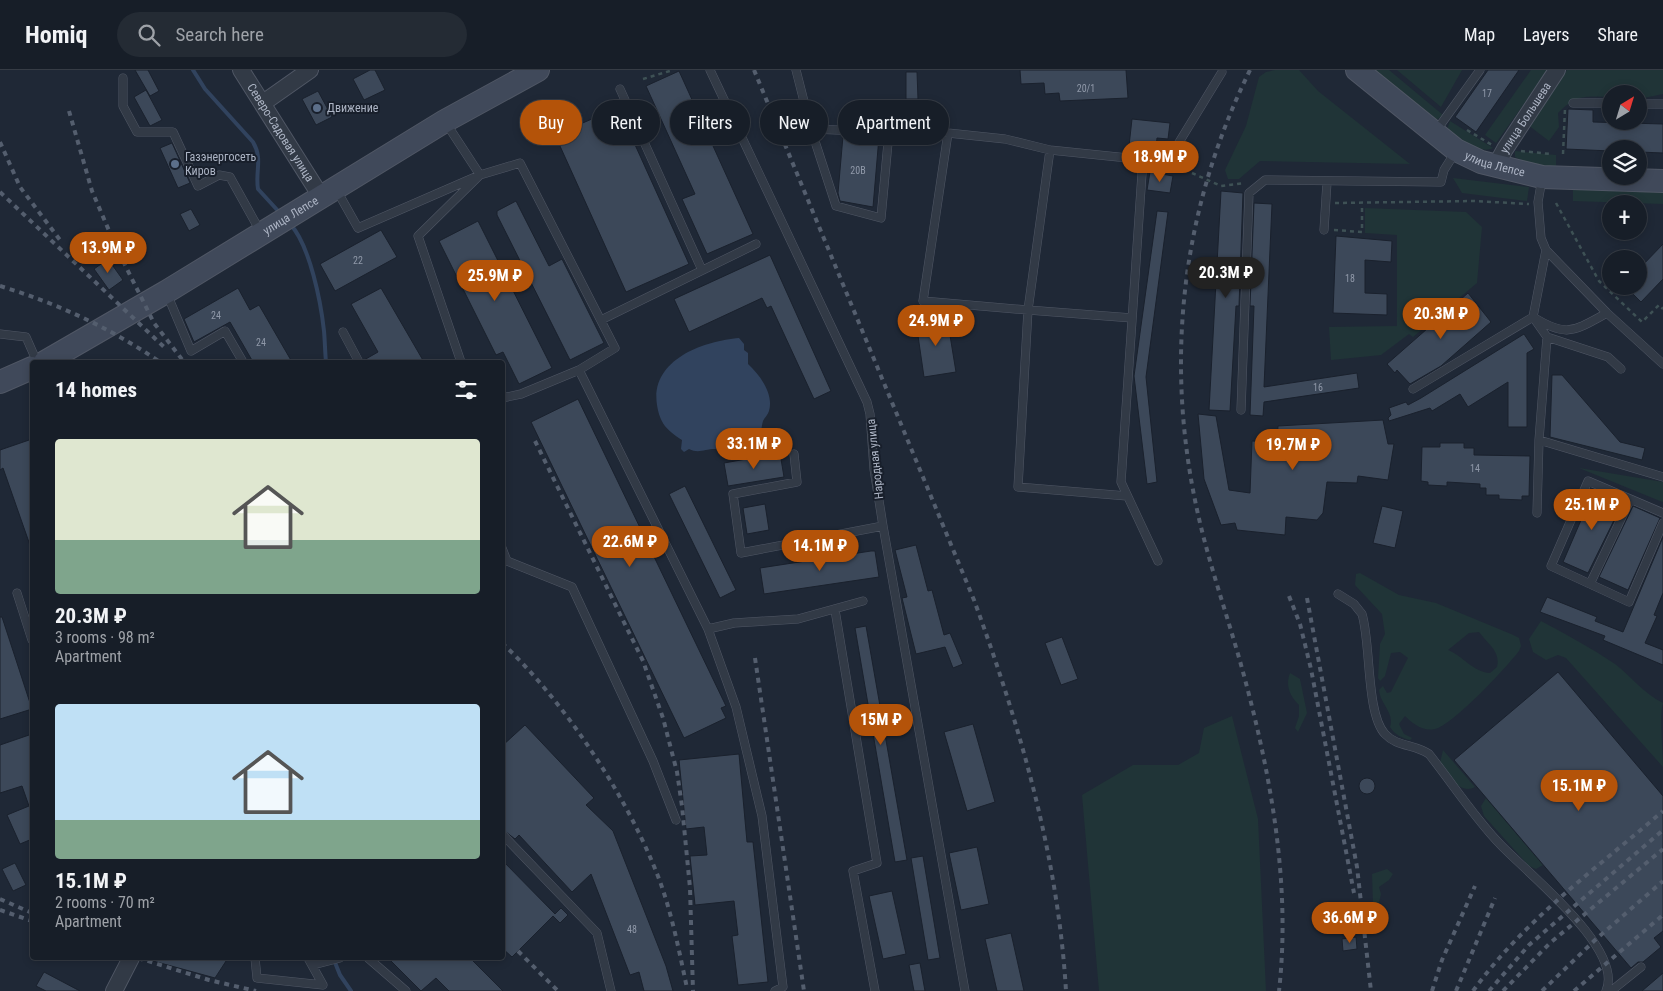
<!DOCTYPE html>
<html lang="en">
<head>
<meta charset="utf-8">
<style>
  body { margin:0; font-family:"Roboto Condensed",sans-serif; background:#242b34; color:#f1f3f6; height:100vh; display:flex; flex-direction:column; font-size:19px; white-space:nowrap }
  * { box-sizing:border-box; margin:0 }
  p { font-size:16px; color:#9ea2a8 }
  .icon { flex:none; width:28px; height:28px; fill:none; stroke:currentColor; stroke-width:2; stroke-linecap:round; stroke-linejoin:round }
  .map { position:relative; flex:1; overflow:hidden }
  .sheet { position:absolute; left:30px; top:290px; width:475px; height:600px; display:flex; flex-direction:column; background:#171e28; border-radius:5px; box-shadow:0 2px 8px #0003,0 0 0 1px #363c45 }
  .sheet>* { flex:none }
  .banner { position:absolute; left:520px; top:30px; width:475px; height:45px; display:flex; gap:10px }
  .needle { width:32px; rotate:38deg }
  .buttons { position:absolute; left:1602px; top:15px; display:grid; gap:10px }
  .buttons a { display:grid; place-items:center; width:45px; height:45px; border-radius:50%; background:#171e28; box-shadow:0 2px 8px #0003,0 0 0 1px #363c45; font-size:25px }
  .price { position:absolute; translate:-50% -42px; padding:0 11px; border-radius:18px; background:#b45309; color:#fff; font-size:16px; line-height:32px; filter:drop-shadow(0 1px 2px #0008) }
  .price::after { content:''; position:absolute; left:50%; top:30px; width:15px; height:11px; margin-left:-8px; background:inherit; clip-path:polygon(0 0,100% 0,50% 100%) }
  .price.selected { background:#222; color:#fff }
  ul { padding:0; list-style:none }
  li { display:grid; align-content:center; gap:10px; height:265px; padding:0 25px }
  li span { display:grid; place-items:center; height:155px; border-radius:5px; color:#555 }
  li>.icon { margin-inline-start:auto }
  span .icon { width:90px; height:90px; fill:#fffc; stroke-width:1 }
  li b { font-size:21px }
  h2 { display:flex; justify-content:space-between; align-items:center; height:60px; padding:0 25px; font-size:21px }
  .chip { padding:0 18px; border-radius:22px; background:#171e28; box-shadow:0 2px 8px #0003,0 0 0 1px #363c45; font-size:18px; line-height:45px }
  .chip.selected { background:#b45309; color:#fff }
  header { display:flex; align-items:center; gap:30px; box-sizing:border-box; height:70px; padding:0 25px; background:#171e28; border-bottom:1px solid #363c45 }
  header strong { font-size:24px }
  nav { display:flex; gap:28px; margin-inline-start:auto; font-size:18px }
  .search { width:350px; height:45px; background:#242b34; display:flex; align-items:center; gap:12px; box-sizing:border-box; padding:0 18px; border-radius:28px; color:#9ea2a8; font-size:19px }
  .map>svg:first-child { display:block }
  .green { fill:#203437; fill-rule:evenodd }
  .water { fill:#31435e }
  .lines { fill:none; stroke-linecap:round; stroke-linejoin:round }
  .stream { stroke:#31435e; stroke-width:4 }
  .building { fill:#3c4859; stroke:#1a212d }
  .lane-casing { stroke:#505765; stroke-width:9 }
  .street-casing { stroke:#505765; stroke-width:18 }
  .secondary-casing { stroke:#505765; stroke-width:24 }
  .path { stroke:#3e5155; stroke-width:2.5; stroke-dasharray:4 4; stroke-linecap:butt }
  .lane { stroke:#323a46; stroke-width:8 }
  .street { stroke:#323a46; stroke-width:16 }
  .secondary { stroke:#40495a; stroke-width:22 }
  .rail { stroke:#545e6e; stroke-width:4; stroke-dasharray:5 5; stroke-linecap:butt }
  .service-dot { fill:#5c6f8a; stroke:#181f2b; stroke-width:2 }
  .labels { text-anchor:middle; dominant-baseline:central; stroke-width:4; stroke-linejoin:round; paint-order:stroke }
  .number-label { font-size:10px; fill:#9099a9 }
  .poi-label { font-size:12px; fill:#acb4c4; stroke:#181f2b; text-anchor:start }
  .street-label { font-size:12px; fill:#acb4c4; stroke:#181f2b }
</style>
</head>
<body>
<header>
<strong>Homiq</strong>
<div class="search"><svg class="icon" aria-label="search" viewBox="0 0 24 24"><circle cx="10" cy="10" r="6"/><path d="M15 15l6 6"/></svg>Search here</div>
<nav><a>Map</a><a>Layers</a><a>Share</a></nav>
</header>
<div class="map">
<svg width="1663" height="921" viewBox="0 0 1663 921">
  <rect width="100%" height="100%" fill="#1f2836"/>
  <!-- green -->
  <path class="green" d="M1275 0H1299L1318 21 1410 94 1260 91 1239 109H1228L1225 100 1246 56 1259 7 1266 2Z
    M1374 0H1389L1443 45 1435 51Z
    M1397 0H1462L1441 37Z
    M1531 0H1548L1496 73 1485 65Z
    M1567 0H1663V24L1639 29V24H1611V27C1585 26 1577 24 1558 43L1559 57 1549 71 1528 55Z
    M1450 51 1493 78C1480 85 1457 69 1447 59Z
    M1515 81 1556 85V97L1534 96 1515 87Z
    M1453 108 1529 117 1527 131 1462 123Z
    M1573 119 1663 122V134L1573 131Z
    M1365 138 1466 142 1482 157 1477 213 1413 267 1409 264 1381 285 1331 290 1329 257 1397 256V165L1365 163Z
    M1579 398 1663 412V432L1660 431Z
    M1360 503 1399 525 1436 533 1511 564 1519 568 1521 576 1519 581C1506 598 1453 655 1435 659 1423 662 1412 653 1405 646L1399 654 1404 664 1412 668 1410 670C1402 668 1395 665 1390 657 1395 643 1380 634 1379 620L1383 616 1387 623 1391 622 1408 588 1400 582 1391 583 1385 606 1380 611 1378 608 1380 574 1385 564 1382 544 1355 515 1356 504ZM1479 562C1488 574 1501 582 1497 597L1490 603C1473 602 1463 586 1448 580L1469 563Z
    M1541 551C1566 564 1591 578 1615 594 1632 607 1643 623 1663 633 1659 645 1663 681 1663 697L1566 588 1558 585 1546 590 1533 582 1529 569Z
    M1290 603 1300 609 1307 643 1298 662 1295 658 1299 646V635C1290 626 1285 616 1290 603Z
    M1232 646 1258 749 1266 921H1099L1082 725 1133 695H1178L1199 683 1204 658Z
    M1443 680 1475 717C1461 725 1448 706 1439 697Z
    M1486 728 1543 795 1536 799 1529 796 1484 746 1481 736Z
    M1387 799 1393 804 1389 810 1379 817 1381 824 1376 844 1373 834 1372 804Z"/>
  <!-- water -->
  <path class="water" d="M739 268 744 274V280L748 283V294C760 305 774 324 769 341 768 345 764 348 763 351 761 358 762 364 756 369 746 377 727 378 715 379 704 379 699 384 689 379L684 382 681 379 682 370C667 360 660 354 657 335 650 290 703 271 739 268Z"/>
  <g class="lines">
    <!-- stream -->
    <path class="stream" d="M193 0 205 19 253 72C263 89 255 101 258 119L280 143
      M290 154C310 175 321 233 324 261 325 272 325 282 326 292
      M334 890 340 905 351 921"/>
  </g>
  <!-- building -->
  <path class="building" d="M135 0H148L159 21 150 26Z
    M370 0H375L385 20 364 30 353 9Z
    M1020 0H1126L1128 28 1060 31 1059 23 1045 24 1044 13 1021 14Z
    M1488 0H1519L1476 62 1455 47Z
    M679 1 753 164 707 184 682 129 695 124 646 16Z
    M906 2H917L918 29H906Z
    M146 20 162 50 150 56 134 27Z
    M318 21 332 47 316 55 302 29Z
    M1568 39 1593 40V52L1663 54V83L1639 82V79H1611V81L1566 79Z
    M608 42 617 61 627 57 689 194 626 222 555 65Z
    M1132 49 1170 53 1168 69 1157 68 1156 78 1129 76Z
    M843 66 879 67 873 137 840 131 838 123Z
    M172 73 190 113 178 118 160 78Z
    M1150 102 1173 106 1170 123 1147 120Z
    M1221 121 1243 123 1239 236H1236L1230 341 1209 340Z
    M516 131 549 196 562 189 604 273 570 290 497 145V141Z
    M1254 133 1272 134 1264 317 1357 303 1359 318 1264 332 1263 346 1250 345 1254 236H1250Z
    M191 139 200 155 189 161 180 144Z
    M1157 141 1168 142 1146 307 1157 412 1147 414 1134 306Z
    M478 151 552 298 519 314 503 282 496 285 439 171Z
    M381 160 397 187 335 221 320 194Z
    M1336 166 1392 171 1391 192 1365 190V223L1387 224V245L1333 243Z
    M1663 174V209L1641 232 1625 216H1639V199Z
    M770 185 831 321 814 329 771 236 767 238 762 228 689 262 674 229Z
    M108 189 123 210 109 220 94 199Z
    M238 218 250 240 259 235 292 292H253L230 252 194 272 184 249Z
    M381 218 424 292H365L364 290 378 282 351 234Z
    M1468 223 1491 252 1441 296 1410 314 1397 300 1395 303 1387 294Z
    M947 247 956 302 924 307 916 252Z
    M1524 264 1534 279 1527 283V357H1508V312L1468 337 1460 324 1432 341 1430 338 1389 351 1388 348 1391 345 1389 338 1406 332 1408 335 1421 328Z
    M1552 305H1562L1620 372 1645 378 1642 390 1550 367Z
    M578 329 726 636 721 638 726 648 684 668 531 352Z
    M1198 344 1216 346 1229 420 1250 423 1252 371 1277 372 1278 356 1383 350 1388 374H1394L1388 410 1358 406 1357 413 1327 412 1323 443 1317 450 1286 447 1285 465 1237 460 1235 453 1221 455 1204 409Z
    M32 369V478H31L3 398 0 400V380Z
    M1440 373H1464V378H1474V385L1530 386 1529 426H1522V430L1499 429V425H1486V418H1480V414L1447 412V416L1428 415V412L1421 411 1422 377H1440Z
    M780 383 784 407 728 416 724 393Z
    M685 416 736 520 720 528 669 424Z
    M1594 420 1623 432 1588 503 1563 492Z
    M765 434 769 460 747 464 743 438Z
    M1382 436 1403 441 1395 478 1373 473Z
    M1633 436 1660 448 1628 520 1599 507Z
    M1663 467V523L1654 545 1657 546 1645 573 1663 580V595L1603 570 1605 566 1540 542 1547 527 1597 547 1595 551 1623 562Z
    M916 475 928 521 932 520 944 565 950 563 963 594 953 598 945 577 916 584 902 528 907 527 895 480Z
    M871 481H875L879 507 764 524 760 498Z
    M0 547H2L32 639 0 649Z
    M866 556 907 790 895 792 855 558Z
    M1062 567 1078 609 1061 615 1045 573Z
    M1558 602 1663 726V861L1654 868 1661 877 1643 892H1638L1631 898 1454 690Z
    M973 654 995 732 967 741 944 662Z
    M525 655 594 728 586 735 613 761 666 896 673 921H644L639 902 630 905 591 804 572 822 519 765 515 769 502 759V676Z
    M32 664V769L20 774 7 745 29 736 22 716 0 723V675Z
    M739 684 747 772H753L768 912 738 915 732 866 738 865 734 831 695 835 690 786 707 785 704 757 686 759 679 690Z
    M1359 716a8 8 0 1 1 16 0a8 8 0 1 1-16 0Z
    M977 777 989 834 961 840 949 783Z
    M923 786 940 888 928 890 911 788Z
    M502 790 555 844 561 838 568 845 560 853 553 846 512 887 502 878Z
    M15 793 26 815 13 821 2 799Z
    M892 821 906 884 883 889 869 826Z
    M1011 863 1024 921H997L985 869Z
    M1356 867 1357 879 1343 881 1342 869Z
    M153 888H228L215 908 153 891Z
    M388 888H470L503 921H449L436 908 421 921Z
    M920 893 925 921H914L909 895Z
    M44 902 80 921H46L36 916Z
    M1663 903V921H1642Z"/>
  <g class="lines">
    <defs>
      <path id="lane" d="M710 0 867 332 870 344 874 399 883 456 741 483 733 424 797 412 794 384
        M796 0 811 59 836 136 881 148 889 62 811 59
        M123 8V36L137 62H173L198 116 219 105 230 107 260 161
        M620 19 702 200
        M1573 33H1611
        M1639 34H1663
        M446 53 480 105 418 166 461 292
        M912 54 948 63 1005 69 1050 80 1167 92 1222 2
        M1436 61 1480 0
        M948 63 923 231 1028 240 1018 417 1127 426
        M1050 80 1028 240 1132 248
        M1143 89 1121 412 1158 491
        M1542 109 1538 132 1541 168 1546 180 1533 247 1547 267 1608 287 1621 299
        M336 119 358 158 480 105 520 93 615 278 579 300 708 559 736 637 762 746 783 917 775 921
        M1324 160 1327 112
        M1546 180 1607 243 1663 294
        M167 224 191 281 225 261 243 292
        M601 250 756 174
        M343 262 359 292
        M0 264 26 267 37 292
        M1547 267 1539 370 1663 407
        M1413 319 1533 247C1567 268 1574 261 1607 243
        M502 328 521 324 579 300
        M1241 340 1249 123 1265 110 1441 112 1444 100 1456 81
        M1537 443 1539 370
        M1663 443 1588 411 1551 496 1629 532 1663 453
        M883 456 965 921
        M502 478 507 491 572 517 653 691 676 750
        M1590 514 1630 430
        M17 523 32 570
        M1338 524 1354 534 1362 544C1371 573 1366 644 1385 664 1397 677 1415 674 1429 684 1452 713 1472 744 1497 771 1524 801 1625 878 1606 921
        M835 540 877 793 853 801 875 921
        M708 559 734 553 798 549 863 531
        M502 764 597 863 611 921
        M255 888 257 908 323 915 308 888
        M368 888 406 921
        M313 895 340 888
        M1611 921 1641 897"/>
      <g id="street">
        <path id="s1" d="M241 0 320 125"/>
        <path d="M263 33 310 0"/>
        <path id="s2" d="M1495 97 1505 79 1557 0"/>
        <path d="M114 921 131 888"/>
      </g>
      <g id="secondary">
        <path id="s3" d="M1357 0 1456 80 1481 92 1542 107 1663 111"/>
        <path id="s4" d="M45 292 166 222 445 51 538 0"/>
        <path d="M0 312 32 298"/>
      </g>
    </defs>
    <!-- lane casing -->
    <use href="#lane" class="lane-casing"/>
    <!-- street casing -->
    <use href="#street" class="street-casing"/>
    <!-- secondary casing -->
    <use href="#secondary" class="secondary-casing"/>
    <!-- path -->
    <path class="path" d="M643 9 673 0
      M1467 60 1492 75
      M1521 81 1551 84
      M1563 84 1565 38
      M1192 103 1221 116 1245 113
      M1335 133 1474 131 1529 134
      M1556 133 1599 211 1642 252 1659 235 1663 239
      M1334 160 1362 162V134"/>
    <!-- lane -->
    <use href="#lane" class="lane"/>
    <!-- street -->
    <use href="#street" class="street"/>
    <!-- secondary -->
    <use href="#secondary" class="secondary"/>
    <!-- rail -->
    <path class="rail" d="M754 0 974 530C1020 656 1058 786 1066 921
      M1250 0C1179 144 1163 301 1201 457 1213 506 1230 554 1243 602 1271 705 1291 815 1279 921
      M69 41 92 121 116 177 154 253 184 292
      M0 72 20 117 60 170
      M0 122 164 277
      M0 216C59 234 110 258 160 292
      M535 371 643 591 663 648 677 702 682 736 690 818 693 921
      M1289 526 1300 554 1311 599 1354 823
      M1307 528 1357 797 1371 921
      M502 573C562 629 622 719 653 794 670 833 678 876 687 918
      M755 588 804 921
      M0 829 32 843
      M0 840 32 851
      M518 881 558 921
      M138 888 209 910 256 921
      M1432 921 1442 890 1475 816
      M1456 921 1495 828
      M1473 921C1524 850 1597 798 1663 741
      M1489 921 1529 875 1663 760
      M1503 921 1550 873 1663 779
      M1542 921 1594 871 1663 811
      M1574 921 1663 845"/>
  </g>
  <!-- markers -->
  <g class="service-dot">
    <circle cx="317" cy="38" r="5"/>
    <circle cx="175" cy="94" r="5"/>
  </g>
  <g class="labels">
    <!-- number labels -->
    <g class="number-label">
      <text x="1086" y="18">20/1</text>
      <text x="1487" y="23">17</text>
      <text x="858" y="100">20В</text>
      <text x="358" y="190">22</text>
      <text x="1350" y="208">18</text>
      <text x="216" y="245">24</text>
      <text x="261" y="272">24</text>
      <text x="1318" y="317">16</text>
      <text x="1475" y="398">14</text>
      <text x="632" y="859">48</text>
    </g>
    <!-- poi labels -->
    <g class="poi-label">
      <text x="327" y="38">Движение</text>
      <text x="185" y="87">Газэнергосеть<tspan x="185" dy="14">Киров</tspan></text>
    </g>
    <!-- street labels -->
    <g class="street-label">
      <text stroke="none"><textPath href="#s2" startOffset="58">улица Большева</textPath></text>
      <text stroke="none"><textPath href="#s1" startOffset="74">Северо-Садовая улица</textPath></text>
      <text stroke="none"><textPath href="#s3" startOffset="169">улица Лепсе</textPath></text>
      <text stroke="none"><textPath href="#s4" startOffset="286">улица Лепсе</textPath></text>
      <text transform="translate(875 389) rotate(-96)">Народная улица</text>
    </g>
  </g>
</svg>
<div class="buttons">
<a><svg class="needle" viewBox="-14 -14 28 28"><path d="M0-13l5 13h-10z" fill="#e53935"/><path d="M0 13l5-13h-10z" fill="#9ea2a8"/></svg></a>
<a><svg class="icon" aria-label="layers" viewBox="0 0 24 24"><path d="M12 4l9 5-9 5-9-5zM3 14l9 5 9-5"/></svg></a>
<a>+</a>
<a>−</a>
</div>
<b class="price" style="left:1160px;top:113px">18.9M ₽</b>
<b class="price" style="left:108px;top:204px">13.9M ₽</b>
<b class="price selected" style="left:1226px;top:229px">20.3M ₽</b>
<b class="price" style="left:495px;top:232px">25.9M ₽</b>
<b class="price" style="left:1441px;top:270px">20.3M ₽</b>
<b class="price" style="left:936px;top:277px">24.9M ₽</b>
<b class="price" style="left:754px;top:400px">33.1M ₽</b>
<b class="price" style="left:1293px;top:401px">19.7M ₽</b>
<b class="price" style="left:1592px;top:461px">25.1M ₽</b>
<b class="price" style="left:630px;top:498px">22.6M ₽</b>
<b class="price" style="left:820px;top:502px">14.1M ₽</b>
<b class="price" style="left:881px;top:676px">15M ₽</b>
<b class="price" style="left:1579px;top:742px">15.1M ₽</b>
<b class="price" style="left:1350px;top:874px">36.6M ₽</b>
<div class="banner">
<a class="chip selected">Buy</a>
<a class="chip">Rent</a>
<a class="chip">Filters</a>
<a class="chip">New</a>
<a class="chip">Apartment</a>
</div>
<section class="sheet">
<h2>14 homes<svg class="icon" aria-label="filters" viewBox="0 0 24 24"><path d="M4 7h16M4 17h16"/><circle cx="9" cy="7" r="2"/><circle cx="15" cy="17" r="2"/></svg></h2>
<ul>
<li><span style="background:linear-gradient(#dfe7d0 65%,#7fa58c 0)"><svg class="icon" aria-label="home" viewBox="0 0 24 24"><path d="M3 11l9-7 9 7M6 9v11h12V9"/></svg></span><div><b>20.3M ₽</b><p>3 rooms · 98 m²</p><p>Apartment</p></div></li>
<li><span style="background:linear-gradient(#bfe0f5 75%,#7fa58c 0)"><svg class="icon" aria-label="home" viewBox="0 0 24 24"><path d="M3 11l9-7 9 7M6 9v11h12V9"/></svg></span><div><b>15.1M ₽</b><p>2 rooms · 70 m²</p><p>Apartment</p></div></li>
</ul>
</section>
</div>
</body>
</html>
